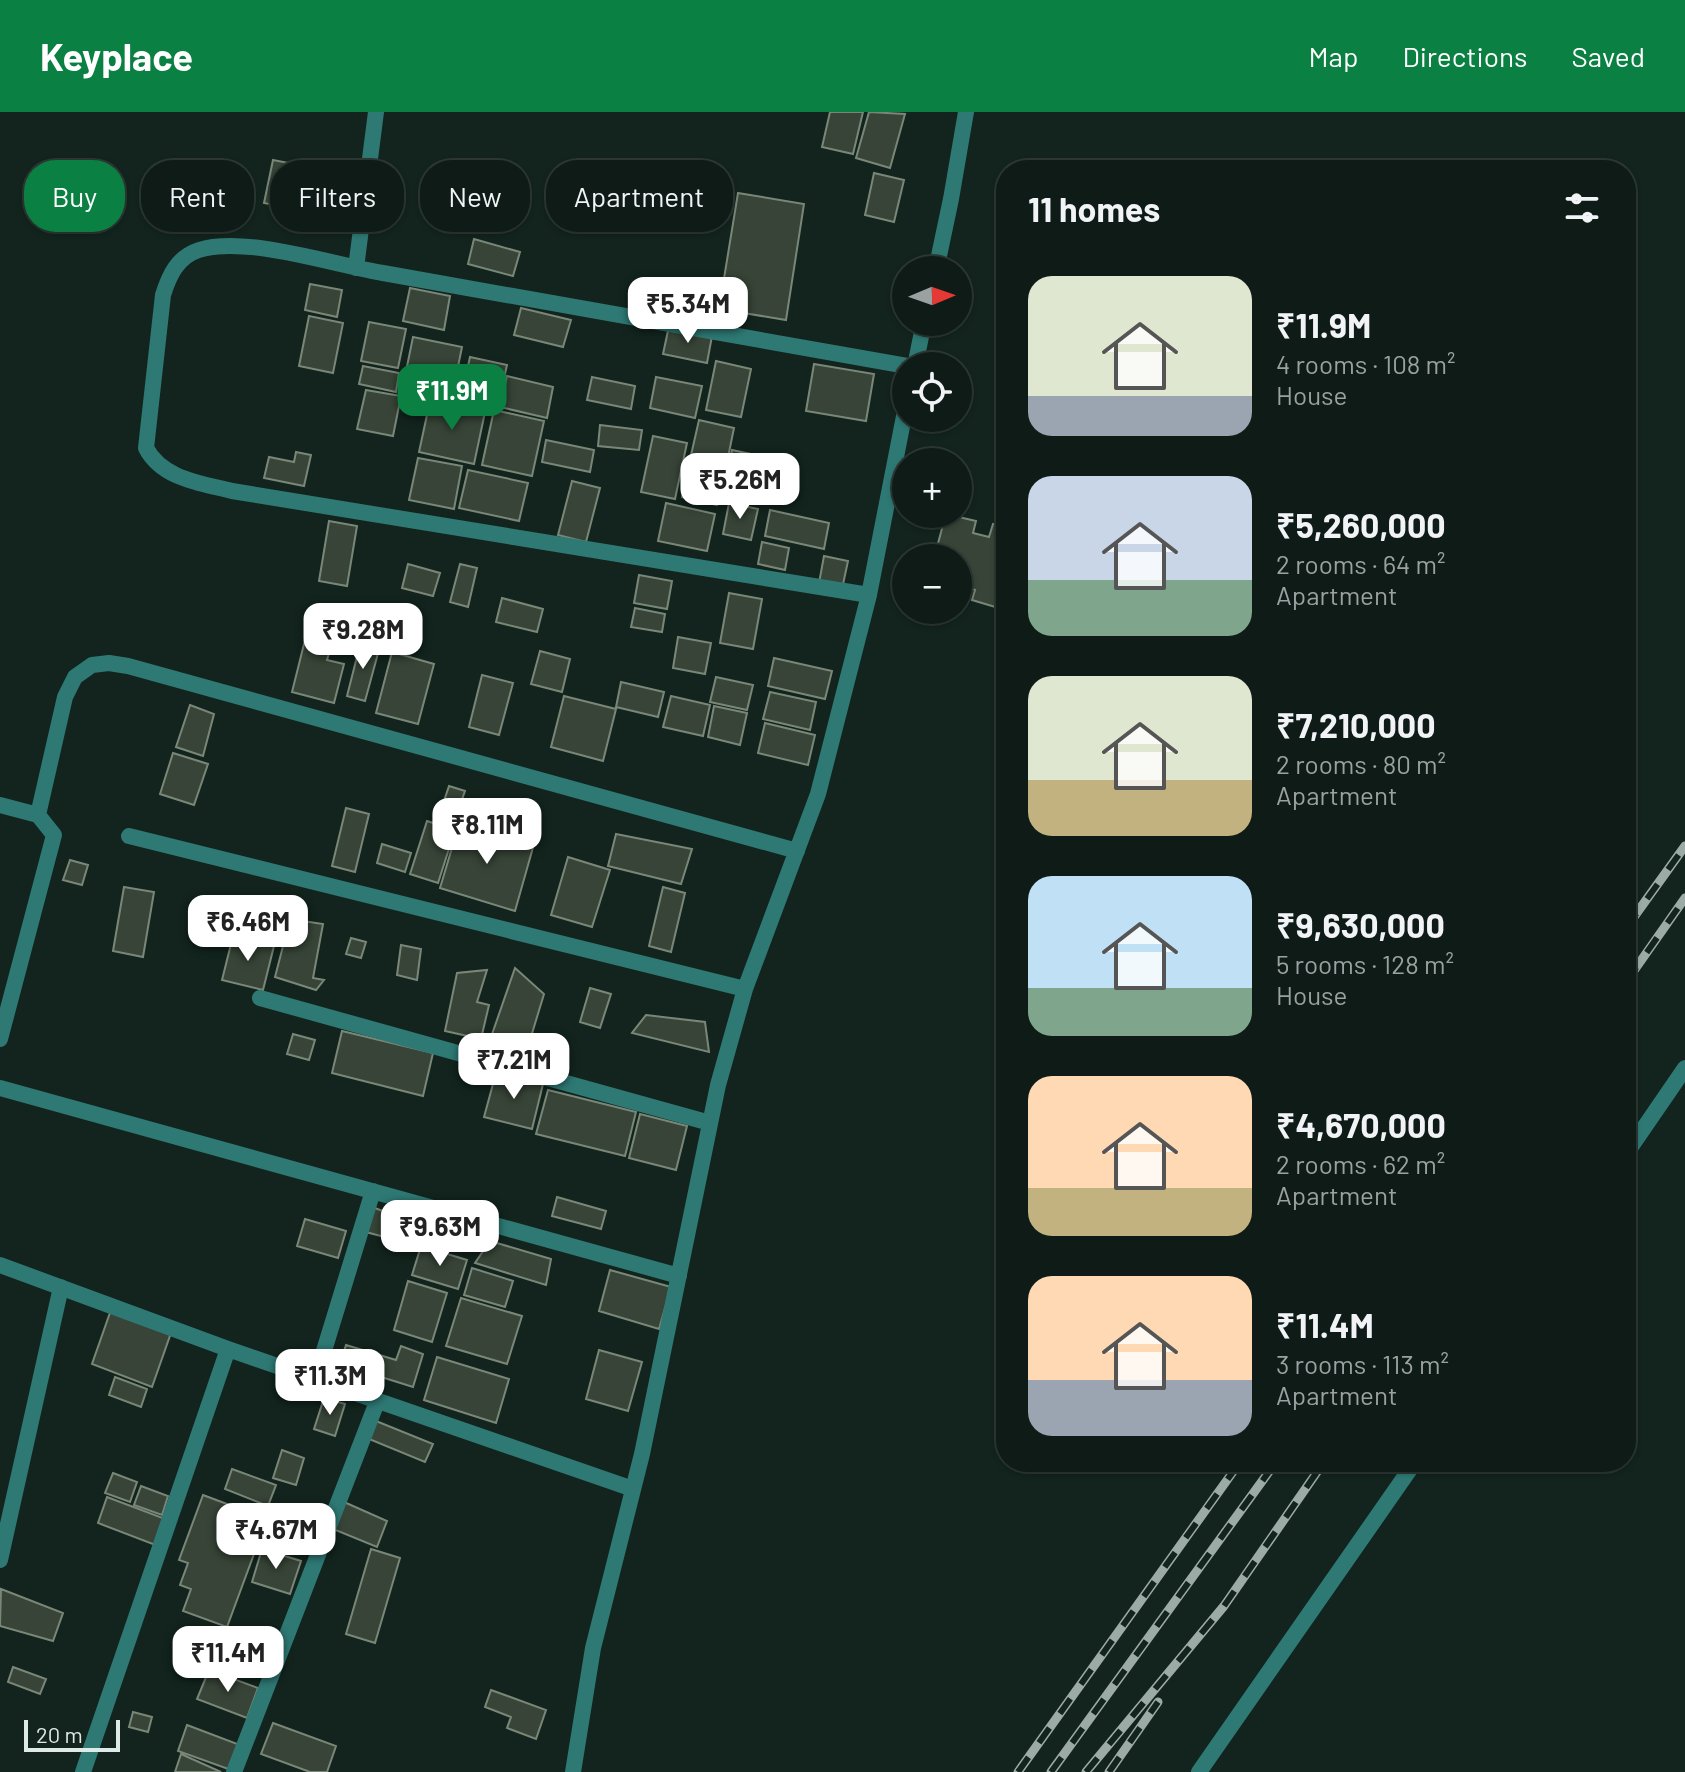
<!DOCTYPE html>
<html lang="en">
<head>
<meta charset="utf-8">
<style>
  body { margin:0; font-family:Barlow,sans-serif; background:#1c2823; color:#f1f3f6; height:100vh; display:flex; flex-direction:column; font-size:30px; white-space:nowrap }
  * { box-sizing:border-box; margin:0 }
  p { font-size:26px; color:#9ba1a1 }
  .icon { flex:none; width:44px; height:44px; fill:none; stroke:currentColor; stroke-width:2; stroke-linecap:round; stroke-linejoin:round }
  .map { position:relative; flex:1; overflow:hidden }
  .details { position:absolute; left:996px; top:48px; width:640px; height:1312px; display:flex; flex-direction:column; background:#0e1b16; border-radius:32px; box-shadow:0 2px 6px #0004,0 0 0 2px #2e3935 }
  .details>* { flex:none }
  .top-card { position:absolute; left:24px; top:48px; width:760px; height:72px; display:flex; gap:16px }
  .needle { width:52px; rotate:88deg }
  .tools { position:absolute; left:892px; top:144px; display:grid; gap:16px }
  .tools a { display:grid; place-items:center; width:80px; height:80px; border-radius:50%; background:#0e1b16; box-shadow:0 2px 6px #0004,0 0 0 2px #2e3935; font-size:40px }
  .scale { position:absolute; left:24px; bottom:20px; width:96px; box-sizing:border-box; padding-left:8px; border:4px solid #deeae5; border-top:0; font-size:22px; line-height:28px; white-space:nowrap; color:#deeae5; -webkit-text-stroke:6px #12241d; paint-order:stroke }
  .price { position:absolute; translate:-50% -68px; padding:0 18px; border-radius:16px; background:#fff; color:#222; font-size:26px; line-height:52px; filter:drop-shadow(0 2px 4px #0008) }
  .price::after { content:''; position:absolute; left:50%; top:48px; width:24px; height:18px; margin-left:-12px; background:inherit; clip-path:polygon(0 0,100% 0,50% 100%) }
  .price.on { background:#0b8043; color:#fff }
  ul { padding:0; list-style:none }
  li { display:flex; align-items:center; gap:24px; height:200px; padding:0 32px }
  li span { display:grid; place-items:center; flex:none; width:224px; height:160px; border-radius:24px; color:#555 }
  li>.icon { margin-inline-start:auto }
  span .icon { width:96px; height:96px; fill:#fffc; stroke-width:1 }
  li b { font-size:34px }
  h2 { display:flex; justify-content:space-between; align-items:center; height:96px; padding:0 32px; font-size:34px }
  .tag { padding:0 28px; border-radius:32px; background:#0e1b16; box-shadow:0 2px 6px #0004,0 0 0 2px #2e3935; font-size:28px; line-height:72px }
  .tag.on { background:#0b8043; color:#fff }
  header { display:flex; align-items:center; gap:48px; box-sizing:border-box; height:112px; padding:0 40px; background:#0b8043; color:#fff }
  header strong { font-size:38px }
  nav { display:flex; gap:44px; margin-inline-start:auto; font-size:28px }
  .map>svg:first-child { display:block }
  .building { fill:#374437; stroke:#798778; stroke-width:2 }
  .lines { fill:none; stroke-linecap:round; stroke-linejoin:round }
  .street { stroke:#2e7974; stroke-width:16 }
  .rail-casing { stroke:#9daba6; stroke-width:9 }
  .rail { stroke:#12241d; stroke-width:6; stroke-dasharray:18; stroke-linecap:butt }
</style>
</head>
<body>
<header>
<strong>Keyplace</strong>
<nav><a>Map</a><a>Directions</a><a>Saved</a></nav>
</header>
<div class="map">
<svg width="1685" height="1660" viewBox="0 0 1685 1660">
  <rect width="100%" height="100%" fill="#12241d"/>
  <!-- building -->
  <path class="building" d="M830 0H863L853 42 822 35Z
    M869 0 905 2 890 56 856 46Z
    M273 48 320 57 312 100 264 91Z
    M874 61 904 68 894 110 865 103Z
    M738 81 804 92 786 208 719 197Z
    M474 127 520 140 513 164 468 152Z
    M310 172 342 178 337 205 305 198Z
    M410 176 450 184 444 218 403 209Z
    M521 196 571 208 563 235 514 223Z
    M309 204 343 211 333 261 299 254Z
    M369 210 406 217 398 256 361 249Z
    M669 214 712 224 707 251 663 242Z
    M413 225 462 235 451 289 402 279Z
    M470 245 507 253 497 298 460 290Z
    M716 249 751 257 741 305 706 298Z
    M814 252 874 262 866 309 806 299Z
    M363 254 399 261 396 280 359 272Z
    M507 264 553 275 547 306 500 295Z
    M592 265 635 274 631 297 587 288Z
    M656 265 702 274 695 306 650 296Z
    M366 278 401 284 393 324 357 317Z
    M430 289 485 300 474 352 419 340Z
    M494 298 544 309 532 364 482 353Z
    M699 308 734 316 725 360 689 352Z
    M600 313 642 318 639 338 598 334Z
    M653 324 687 331 675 387 641 380Z
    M546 328 594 338 590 360 542 350Z
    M732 338 774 347 766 388 724 379Z
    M296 340 311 343 304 374 264 366 269 345 294 350Z
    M418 346 462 354 454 397 409 388Z
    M688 357 722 365 717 393 682 385Z
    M468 358 528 371 519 409 459 396Z
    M572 369 600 376 586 430 558 423Z
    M666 391 715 402 707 439 658 429Z
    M729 391 758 397 751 428 723 422Z
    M770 398 829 411 824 437 765 424Z
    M946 402 976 409 973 421 989 425 993 412 1006 415V484L1002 497 972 488 975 478 958 473V446H934Z
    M329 409 357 414 347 474 319 469Z
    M762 430 789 436 785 458 758 452Z
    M824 444 848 449 842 477 819 471Z
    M408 452 440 461 433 484 402 476Z
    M460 452 477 456 468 495 450 490Z
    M639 463 672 469 667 497 634 491Z
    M729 481 762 487 753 537 720 531Z
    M502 486 543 497 537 520 496 510Z
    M635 496 665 502 662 520 631 515Z
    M307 520 333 527 327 548 344 552 334 591 292 580Z
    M678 525 711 531 705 562 673 556Z
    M361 529 380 534 365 589 347 584Z
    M540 539 570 547 562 580 531 572Z
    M392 540 434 552 418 612 376 601Z
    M774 546 832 559 825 587 768 574Z
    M482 563 513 571 499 623 469 615Z
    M716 565 753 573 747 598 710 590Z
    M621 570 664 580 658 605 616 595Z
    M770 580 816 590 810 618 763 607Z
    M564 584 616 597 603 649 551 635Z
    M671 584 710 593 703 624 663 615Z
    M190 593 214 602 203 644 176 635Z
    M714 594 747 601 740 633 708 625Z
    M765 611 815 623 808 653 758 641Z
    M173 641 208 652 194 693 160 682Z
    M449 674 465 679 454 710 439 704Z
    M346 696 369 702 355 760 332 754Z
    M427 709 455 718 438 771 410 762Z
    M460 709 534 732 515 799 440 776Z
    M616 722 692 737 681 772 608 754Z
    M382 732 411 741 405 760 377 751Z
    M568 745 610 758 592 815 551 803Z
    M70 748 88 753 82 773 63 768Z
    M124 775 154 780 143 845 113 839Z
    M663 775 685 781 671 840 649 834Z
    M290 807 323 812 313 866 324 868 316 878 275 865Z
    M233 824 274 834 263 878 222 868Z
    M351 826 366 830 361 846 346 842Z
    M401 833 421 837 417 868 397 863Z
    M515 856 544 882 527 938 490 928Z
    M487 858 477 890 489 893 481 927 445 919 457 861Z
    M590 876 611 882 600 916 580 910Z
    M646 903 705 910 709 940 632 921Z
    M342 919 433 941 423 984 332 961Z
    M293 922 315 928 309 948 287 942Z
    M496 961 543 972 532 1017 484 1005Z
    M548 978 636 1000 625 1044 536 1022Z
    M640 1002 687 1014 676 1058 629 1046Z
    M557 1085 606 1099 601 1117 552 1104Z
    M372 1095 421 1113 415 1133 362 1119Z
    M305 1107 346 1119 338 1146 297 1134Z
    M490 1129 551 1147 546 1173 475 1151Z
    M421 1134 467 1148 458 1177 412 1163Z
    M472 1156 513 1169 505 1195 464 1183Z
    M610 1158 671 1175 659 1217 599 1199Z
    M408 1169 447 1181 432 1230 394 1218Z
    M461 1186 522 1204 507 1252 446 1234Z
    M112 1195 172 1218 152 1275 92 1252Z
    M346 1233 396 1248 401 1234 423 1242 413 1275 340 1252Z
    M599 1238 642 1250 628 1299 586 1287Z
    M437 1245 509 1267 496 1311 424 1288Z
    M115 1265 147 1277 141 1295 109 1283Z
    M324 1286 345 1292 335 1324 314 1317Z
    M376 1309 433 1332 425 1350 369 1327Z
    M282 1338 304 1346 296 1373 273 1366Z
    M232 1357 276 1373 268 1394 225 1377Z
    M113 1361 137 1370 130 1390 105 1381Z
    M141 1374 168 1384 162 1403 134 1393Z
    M203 1383 267 1407 227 1515 183 1499 191 1477 180 1473 188 1451 179 1448Z
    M107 1385 168 1408 158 1434 98 1411Z
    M344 1390 387 1409 377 1435 333 1417Z
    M262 1437 301 1449 290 1482 252 1470Z
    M371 1437 400 1446 375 1531 346 1522Z
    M1 1477 63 1501 53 1529 0 1514Z
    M13 1555 46 1567 40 1582 8 1570Z
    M209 1558 258 1576 247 1606 197 1587Z
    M491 1578 546 1598 536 1627 507 1616 511 1605 485 1595Z
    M133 1600 152 1605 148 1620 129 1615Z
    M273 1611 336 1634 327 1660H310L261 1642Z
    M187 1613 240 1633 231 1658 178 1639Z
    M181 1642 221 1660H175Z"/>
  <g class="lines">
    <!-- street -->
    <path class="street" d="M356 156 376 0
      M936 158 951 87 966 0
      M915 254 924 210
      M869 483 232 379C201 371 162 367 146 336L163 183C169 164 177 145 199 138 245 123 334 153 383 161 558 192 732 223 907 254
      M0 693 38 703
      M129 724 745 877
      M260 886 710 1011
      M0 927 54 723 38 703 65 585 75 565 92 553 109 551 128 554 797 739
      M0 976 679 1164
      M1626 1042 1685 956
      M0 1153 228 1237 633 1377
      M315 1268 373 1079
      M0 1448 61 1175
      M83 1660 228 1237
      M234 1660 377 1290
      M573 1660 593 1536 642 1342 718 973 745 877 818 682 869 483 906 294
      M1199 1660 1415 1350"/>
    <defs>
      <path id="rail" d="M1626 816 1685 734
        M1626 870 1685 786
        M1018 1660 1240 1350
        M1051 1660 1276 1350
        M1086 1660 1224 1494 1324 1350
        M1109 1660 1158 1590"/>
    </defs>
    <!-- rail casing -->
    <use href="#rail" class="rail-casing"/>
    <!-- rail -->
    <use href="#rail" class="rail"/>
  </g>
</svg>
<div class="tools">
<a><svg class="needle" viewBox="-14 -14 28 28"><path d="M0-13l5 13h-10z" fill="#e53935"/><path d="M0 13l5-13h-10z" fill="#9ba1a1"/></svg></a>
<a><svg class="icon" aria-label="locate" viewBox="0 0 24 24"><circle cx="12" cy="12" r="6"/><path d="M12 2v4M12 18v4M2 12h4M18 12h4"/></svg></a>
<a>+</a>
<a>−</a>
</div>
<div class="scale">20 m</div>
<b class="price" style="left:688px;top:233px">₹5.34M</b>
<b class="price on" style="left:452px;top:320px">₹11.9M</b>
<b class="price" style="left:740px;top:409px">₹5.26M</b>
<b class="price" style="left:363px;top:559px">₹9.28M</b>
<b class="price" style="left:487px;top:754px">₹8.11M</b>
<b class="price" style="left:248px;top:851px">₹6.46M</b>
<b class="price" style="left:514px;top:989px">₹7.21M</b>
<b class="price" style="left:440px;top:1156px">₹9.63M</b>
<b class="price" style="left:330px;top:1305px">₹11.3M</b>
<b class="price" style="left:276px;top:1459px">₹4.67M</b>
<b class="price" style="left:228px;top:1582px">₹11.4M</b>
<div class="top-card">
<a class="tag on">Buy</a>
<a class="tag">Rent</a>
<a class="tag">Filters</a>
<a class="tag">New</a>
<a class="tag">Apartment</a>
</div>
<section class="details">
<h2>11 homes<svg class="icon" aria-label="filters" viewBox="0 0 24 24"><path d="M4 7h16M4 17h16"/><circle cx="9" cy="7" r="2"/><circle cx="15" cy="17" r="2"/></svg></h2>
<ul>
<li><span style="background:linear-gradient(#dfe7d0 75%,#9aa5b1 0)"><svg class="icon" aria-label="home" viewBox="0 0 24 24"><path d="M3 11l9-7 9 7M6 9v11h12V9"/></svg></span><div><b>₹11.9M</b><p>4 rooms · 108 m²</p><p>House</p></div></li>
<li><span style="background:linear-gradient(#c9d6e8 65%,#7fa58c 0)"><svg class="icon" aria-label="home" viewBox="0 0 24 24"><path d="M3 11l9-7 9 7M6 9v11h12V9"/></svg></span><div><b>₹5,260,000</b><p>2 rooms · 64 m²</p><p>Apartment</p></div></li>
<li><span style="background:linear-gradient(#dfe7d0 65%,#c2b280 0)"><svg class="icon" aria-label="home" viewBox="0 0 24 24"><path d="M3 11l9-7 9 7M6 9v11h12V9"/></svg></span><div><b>₹7,210,000</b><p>2 rooms · 80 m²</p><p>Apartment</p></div></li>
<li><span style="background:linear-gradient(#bfe0f5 70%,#7fa58c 0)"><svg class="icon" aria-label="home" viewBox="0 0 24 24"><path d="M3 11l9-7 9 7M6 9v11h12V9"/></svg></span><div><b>₹9,630,000</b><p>5 rooms · 128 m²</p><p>House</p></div></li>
<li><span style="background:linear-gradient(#ffd9b3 70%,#c2b280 0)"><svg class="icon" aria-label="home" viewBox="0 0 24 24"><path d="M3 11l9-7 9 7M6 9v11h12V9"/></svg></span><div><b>₹4,670,000</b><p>2 rooms · 62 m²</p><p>Apartment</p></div></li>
<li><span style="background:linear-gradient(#ffd9b3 65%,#9aa5b1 0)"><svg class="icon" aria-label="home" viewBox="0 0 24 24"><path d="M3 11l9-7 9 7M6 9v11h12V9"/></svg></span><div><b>₹11.4M</b><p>3 rooms · 113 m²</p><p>Apartment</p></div></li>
</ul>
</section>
</div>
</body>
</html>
